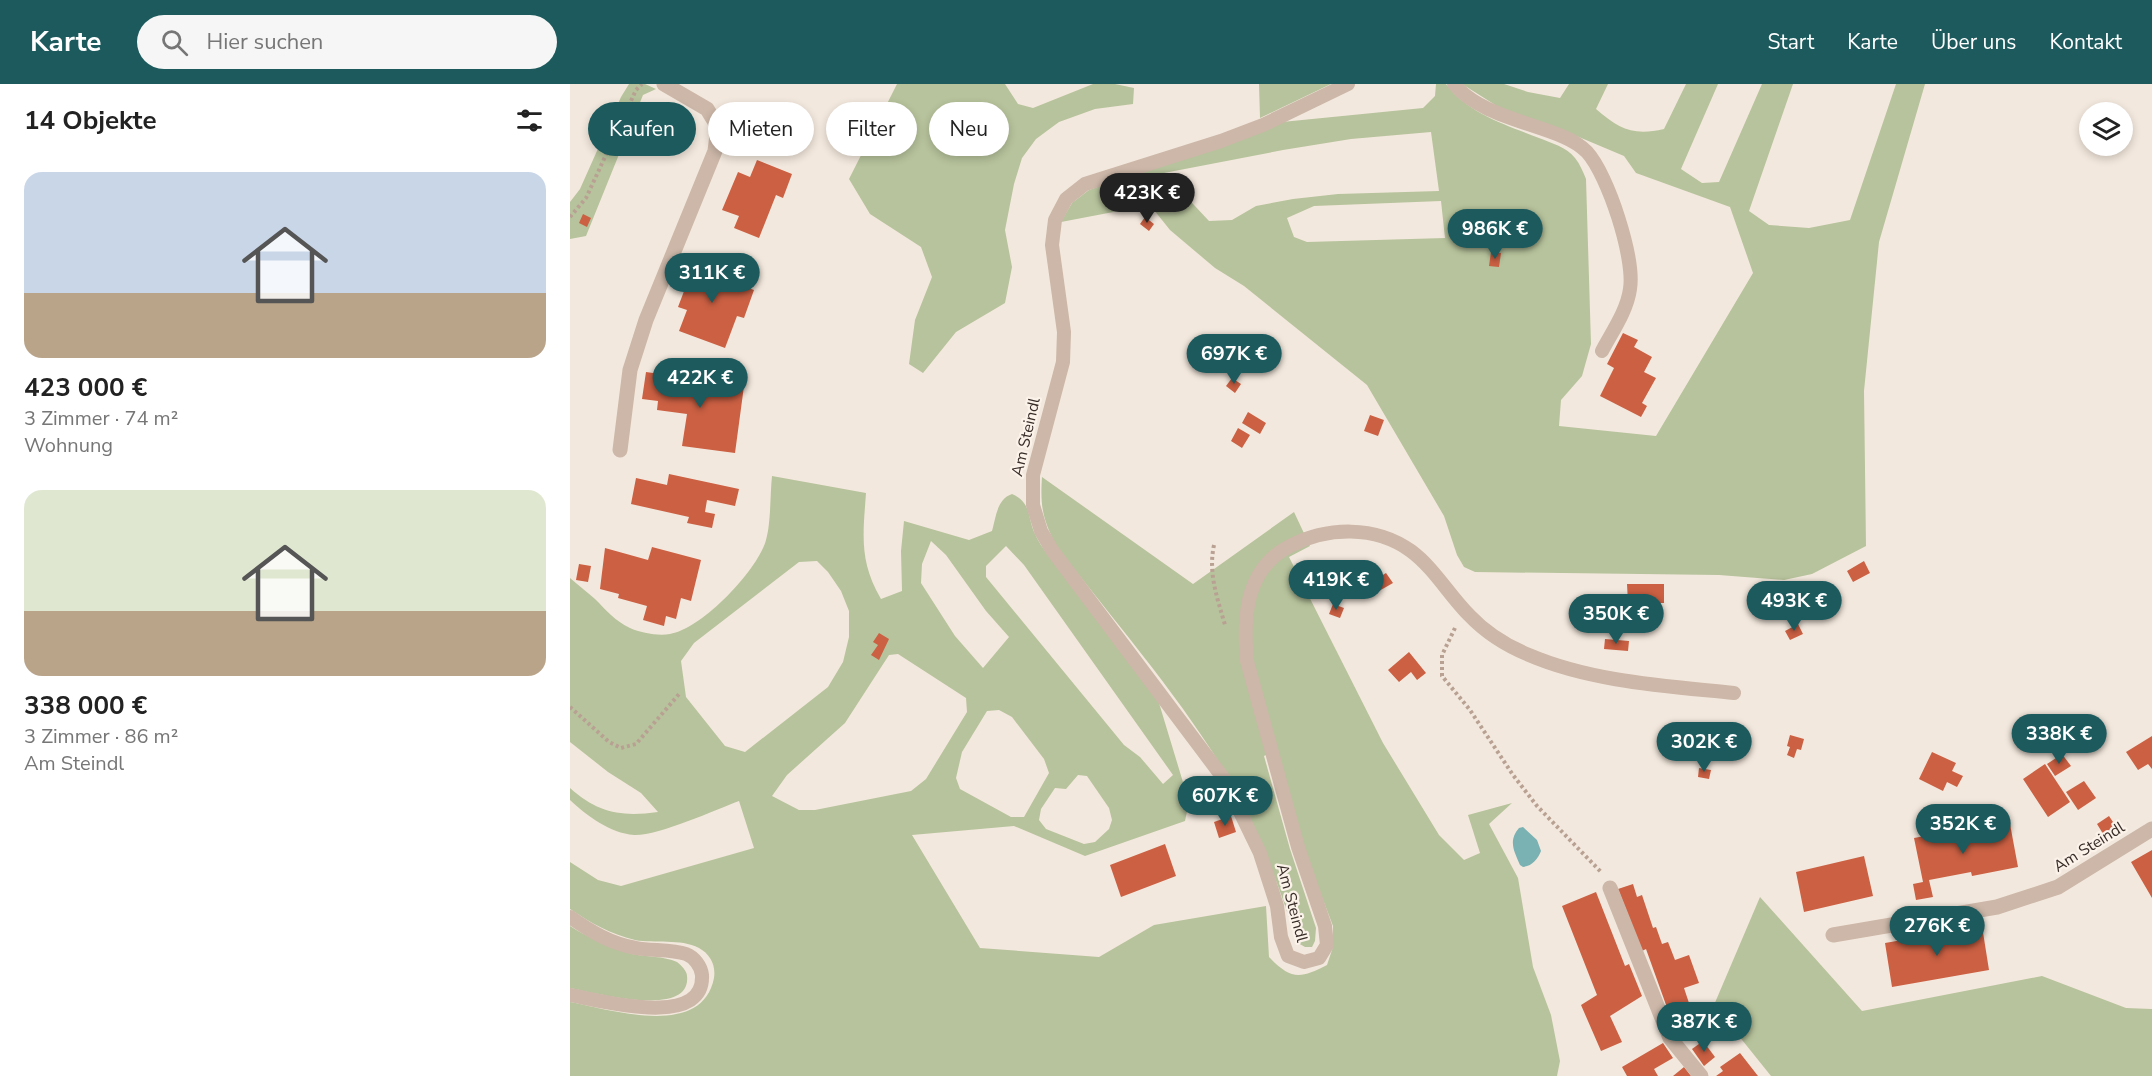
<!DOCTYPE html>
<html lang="de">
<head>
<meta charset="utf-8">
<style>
  body { margin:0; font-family:"Nunito Sans",sans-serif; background:#f6f6f6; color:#222; height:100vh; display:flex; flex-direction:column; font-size:22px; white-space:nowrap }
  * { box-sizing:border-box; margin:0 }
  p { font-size:20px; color:#767676 }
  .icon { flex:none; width:33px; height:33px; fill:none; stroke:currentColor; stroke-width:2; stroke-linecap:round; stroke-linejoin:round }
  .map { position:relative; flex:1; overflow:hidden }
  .drawer { display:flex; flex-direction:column; background:#fff; width:570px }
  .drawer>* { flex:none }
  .guide { position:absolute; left:18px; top:18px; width:570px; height:54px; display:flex; gap:12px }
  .tools { position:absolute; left:1509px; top:18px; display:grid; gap:12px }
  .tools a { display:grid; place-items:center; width:54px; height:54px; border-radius:50%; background:#fff; box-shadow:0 3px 9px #0003; font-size:30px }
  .price { position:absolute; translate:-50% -51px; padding:0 14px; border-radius:21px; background:#1c5a5d; color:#fff; font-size:20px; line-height:39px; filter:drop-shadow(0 2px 3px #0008) }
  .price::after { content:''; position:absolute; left:50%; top:36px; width:18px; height:14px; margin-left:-9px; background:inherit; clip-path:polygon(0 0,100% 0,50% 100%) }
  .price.selected { background:#222; color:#fff }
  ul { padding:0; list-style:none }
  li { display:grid; align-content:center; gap:12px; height:318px; padding:0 24px }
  li span { display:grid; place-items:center; height:186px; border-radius:18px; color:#555 }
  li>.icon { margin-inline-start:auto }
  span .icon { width:108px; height:108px; fill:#fffc; stroke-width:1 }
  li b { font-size:26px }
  h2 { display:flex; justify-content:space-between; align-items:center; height:72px; padding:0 24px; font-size:26px }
  .tag { padding:0 21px; border-radius:27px; background:#fff; box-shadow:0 3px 9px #0003; font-size:21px; line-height:54px }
  .tag.selected { background:#1c5a5d; color:#fff }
  header { display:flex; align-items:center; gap:36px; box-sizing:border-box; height:84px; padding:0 30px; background:#1c5a5d; color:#fff }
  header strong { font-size:28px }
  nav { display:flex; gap:33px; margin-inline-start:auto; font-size:21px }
  .search { width:420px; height:54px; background:#f6f6f6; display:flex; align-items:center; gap:15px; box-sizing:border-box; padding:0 21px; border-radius:33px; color:#767676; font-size:22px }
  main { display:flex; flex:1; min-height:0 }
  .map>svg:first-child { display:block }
  .green { fill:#b7c39c; fill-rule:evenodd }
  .water { fill:#7ab1b2 }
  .building { fill:#cb6043 }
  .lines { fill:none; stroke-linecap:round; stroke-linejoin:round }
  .path { stroke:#b8a192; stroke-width:4; stroke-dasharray:3 3; stroke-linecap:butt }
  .service { stroke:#ccb7a8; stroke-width:14 }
  .minor { stroke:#ccb7a8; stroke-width:15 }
  .labels { text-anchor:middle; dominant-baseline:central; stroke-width:4.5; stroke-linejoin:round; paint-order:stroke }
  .street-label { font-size:16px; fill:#392d28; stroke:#fbf2ea }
</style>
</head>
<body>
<header>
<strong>Karte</strong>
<div class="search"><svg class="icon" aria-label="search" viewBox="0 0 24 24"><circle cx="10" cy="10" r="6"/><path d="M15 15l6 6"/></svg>Hier suchen</div>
<nav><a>Start</a><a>Karte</a><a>Über uns</a><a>Kontakt</a></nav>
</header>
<main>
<section class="drawer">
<h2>14 Objekte<svg class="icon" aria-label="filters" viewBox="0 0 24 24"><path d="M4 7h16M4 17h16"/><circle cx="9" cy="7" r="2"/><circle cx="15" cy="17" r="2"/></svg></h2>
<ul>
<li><span style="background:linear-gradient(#c9d6e8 65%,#b9a48a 0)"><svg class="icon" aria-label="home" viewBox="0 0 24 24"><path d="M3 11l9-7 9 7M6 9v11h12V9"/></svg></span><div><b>423 000 €</b><p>3 Zimmer · 74 m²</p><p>Wohnung</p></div></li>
<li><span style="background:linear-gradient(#dfe7d0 65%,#b9a48a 0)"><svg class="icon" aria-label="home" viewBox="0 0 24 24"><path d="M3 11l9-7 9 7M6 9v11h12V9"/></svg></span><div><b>338 000 €</b><p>3 Zimmer · 86 m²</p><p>Am Steindl</p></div></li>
</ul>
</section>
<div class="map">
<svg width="1582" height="992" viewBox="0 0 1582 992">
  <rect width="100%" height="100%" fill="#f3e8dd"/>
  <!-- green -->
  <path class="green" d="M59 0H75L86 5 73 11 16 152 0 155V118L10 105 51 13Z
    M327 0H435L448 20 463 24 523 0H545L564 4 563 20 525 25 489 38 466 55 452 74 444 100 435 146 442 183 435 219 386 248 353 289 339 280 345 236 362 193 351 163 300 130 279 95Z
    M689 0H761L690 34Z
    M866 0H876C897 29 936 41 969 54 981 59 997 63 1005 74 1010 80 1013 88 1016 95L1021 260 1012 292 991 316 989 342 1086 352 1183 189 1160 123 1066 89 1054 72 997 48 930 24 892 0H934L958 8 990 14 999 0H1038L1026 25C1049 45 1063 52 1094 45L1116 0H1148L1111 85 1132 99 1149 98 1192 0H1223L1179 127 1199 141 1239 144 1280 136 1326 0H1355L1309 158 1294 307 1296 462 1242 490 1214 496 1149 491 905 488 894 483 887 471 874 432 797 301 674 202 645 184 600 146 580 121 491 138 502 119 519 106 712 38 853 24 865 12ZM861 48 869 107 768 110 723 115 686 122 662 136 639 137 594 89 713 66 781 55ZM871 117 875 154 737 158 724 153 717 134 744 122Z
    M202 392 296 409C293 451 289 477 311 515L332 507 331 467 334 437 399 456 422 447C426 433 427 415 442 410 462 419 457 433 465 450 468 457 473 464 477 470L589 619 619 718 615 737 515 772 444 742 342 751 410 864 529 873 584 841 696 822 699 873C721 896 730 895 757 881L763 863V842L732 761 705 666 694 672 720 765 746 844 745 857 742 863H735L728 859C708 802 689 743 657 691 608 610 545 538 487 463 473 436 470 424 472 393L623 500 724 428 740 462 719 473 813 659 869 751 894 776 910 769 898 731 942 719 919 740 948 794 963 883 981 931 990 977 987 992H0V918C42 926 132 955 144 894 146 881 140 870 129 864 110 854 85 860 65 856 40 850 21 839 0 825V778L28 796 51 802 184 764 169 717C145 726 88 752 64 751 40 749 17 732 0 716V704C28 729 51 733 88 728L71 709 38 688 0 658V494C8 501 17 508 25 515 36 526 45 537 60 544 71 549 88 552 100 550 132 545 188 486 196 456 201 439 200 411 202 392ZM361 457 376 471 416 527 439 553 413 584 385 552 351 499 352 480ZM436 462 454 481 603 691 593 700 570 673 554 661 416 493V482ZM247 477 258 488 271 507 279 527V553L273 578 258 603 175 668 155 662 116 613 111 577 124 559 229 478ZM328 570 396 614 397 628 356 695 341 707 245 726H229L202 712 217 691 275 639 319 571ZM429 626 442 633 474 675 479 689 454 733H441L390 705 386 694 392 668 417 627ZM508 691 517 692 539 724 542 736 539 745 525 758 514 760 476 745 469 736 471 725 485 704 496 705Z
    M1190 813 1292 927 1472 892 1556 924 1582 925V992H1201L1144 921Z
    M0 842C19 854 39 864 62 870 76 873 94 872 107 878 111 881 117 887 117 892 122 936 21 908 0 904Z"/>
  <!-- water -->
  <path class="water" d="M953 743 967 756 971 767C968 775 962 782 953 783L950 781C944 767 938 757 949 744Z"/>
  <!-- building -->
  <path class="building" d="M187 76 222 90 213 114 206 111 189 154 164 144 169 132 152 126 168 88 180 93Z
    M13 130 21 134 17 143 9 139Z
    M575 133 584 140 579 147 570 140Z
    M921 168 931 169 929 183 919 182Z
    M127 173 156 184 152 194 184 206 174 234 167 232 155 264 109 247 117 226 108 223Z
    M1053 249 1068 256 1064 263 1082 273 1074 288 1086 294 1072 319 1077 322 1071 333 1030 312 1044 284 1037 280Z
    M76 288 174 302 165 369 112 362 117 330 87 326 88 317 72 315Z
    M662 294 671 300 665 309 656 302Z
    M678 328 696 339 690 350 672 339Z
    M800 331 814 336 808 352 794 347Z
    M668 344 680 351 672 364 661 357Z
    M99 390 169 405 165 422 137 416 135 428 145 430 142 444 117 439 119 433 61 420 66 394 97 401Z
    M82 463 131 476 121 517 111 514 106 535 96 532 94 542 73 536 77 522 48 514 49 510 30 505 35 464 78 476Z
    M1294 477 1300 489 1283 498 1277 487Z
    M9 480 21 482 18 498 6 496Z
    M816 489 823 499 809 507 803 497Z
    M1057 500H1094V519H1058Z
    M763 520 774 524 770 534 759 530Z
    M1228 540 1233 550 1220 556 1215 547Z
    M309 549 319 555 309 576 301 571 308 561 303 558Z
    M1035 555 1059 557 1058 567 1034 565Z
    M839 568 856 589 847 596 841 588 829 598 818 586Z
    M1512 630 1519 636 1510 645 1503 638Z
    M1220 651 1234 655 1231 666 1227 665 1224 674 1217 671 1220 663 1217 662Z
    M1582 652V685L1578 680 1568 686 1556 668Z
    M1362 668 1386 679 1382 687 1393 692 1387 703 1377 698 1373 707 1349 695Z
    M1492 670 1501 682 1485 692 1477 680Z
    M1475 680 1500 718 1478 733 1453 695Z
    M1129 684 1141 686 1139 695 1128 693Z
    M1514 697 1526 714 1508 726 1496 708Z
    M661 732 666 748 649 754 644 738Z
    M1539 732 1547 744 1535 753 1527 740Z
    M1440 740 1448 783 1402 792 1401 788 1359 796 1363 813 1346 816 1343 800 1353 798 1344 754 1392 745 1393 750Z
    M595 760 606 792 551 813 540 781Z
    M1582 766V814L1561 778Z
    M1294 772 1303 812 1234 828 1226 788Z
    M1063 800 1067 813 1072 811 1083 844 1086 843 1092 860 1098 858 1105 876 1119 871 1129 899 1114 904 1121 925 1100 932 1076 865 1072 867 1048 805Z
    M1026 808 1055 882 1059 880 1072 912 1040 932 1052 958 1031 967 1011 921 1027 911 992 822Z
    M1412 842 1419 886 1322 903 1315 859Z
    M1133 957 1145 973 1134 982 1122 965Z
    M1093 959 1103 974 1084 985 1088 992H1057L1052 983Z
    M1170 969 1188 992H1146L1153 987 1150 983Z
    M1114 983 1121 992H1103Z"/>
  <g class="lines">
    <!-- path -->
    <path class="path" d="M0 133 16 114 66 6 72 0
      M644 461C638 489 647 513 655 541
      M885 544 872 571V592L900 626 943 691 967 722 1031 788
      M0 623 39 658 51 664 66 660 110 609"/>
    <!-- service -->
    <path class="service" d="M778 0 693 41 651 57 515 100 496 115 485 136 482 161 494 248 493 278 463 391V421L471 447 482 466 654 695 690 769 707 822 711 853 718 872 734 878 749 874 757 861 755 842 728 763 677 577C673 533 675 485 720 462 757 443 805 441 841 467 864 484 879 511 899 531 916 549 937 562 959 571 1022 598 1097 602 1164 609
      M884 0C908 30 960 38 994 53 1001 56 1011 62 1017 68 1038 91 1065 174 1060 205 1057 227 1042 248 1032 267
      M0 833C20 847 41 860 66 864 80 867 102 865 116 870 124 873 131 882 132 891 135 946 29 916 0 911"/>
    <!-- minor -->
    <path class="minor" d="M50 366 60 286 76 236 145 67 148 43 137 25 94 0
      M1040 804 1100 954 1131 992
      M1263 851 1427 823 1488 803 1582 745"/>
  </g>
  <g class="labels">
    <!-- street labels -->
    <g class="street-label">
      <text transform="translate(456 353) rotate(-77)">Am Steindl</text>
      <text transform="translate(1519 763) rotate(-32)">Am Steindl</text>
      <text transform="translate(722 819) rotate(75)">Am Steindl</text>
    </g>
  </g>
</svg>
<div class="tools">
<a><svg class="icon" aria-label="layers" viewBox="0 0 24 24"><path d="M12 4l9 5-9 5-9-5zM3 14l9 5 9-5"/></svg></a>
</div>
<b class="price selected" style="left:577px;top:140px">423K €</b>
<b class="price" style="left:925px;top:176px">986K €</b>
<b class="price" style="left:142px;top:220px">311K €</b>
<b class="price" style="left:664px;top:301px">697K €</b>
<b class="price" style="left:130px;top:325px">422K €</b>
<b class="price" style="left:766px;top:527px">419K €</b>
<b class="price" style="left:1224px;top:548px">493K €</b>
<b class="price" style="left:1046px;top:561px">350K €</b>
<b class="price" style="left:1489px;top:681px">338K €</b>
<b class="price" style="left:1134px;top:689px">302K €</b>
<b class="price" style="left:655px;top:743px">607K €</b>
<b class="price" style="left:1393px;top:771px">352K €</b>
<b class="price" style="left:1367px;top:873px">276K €</b>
<b class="price" style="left:1134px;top:969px">387K €</b>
<div class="guide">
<a class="tag selected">Kaufen</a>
<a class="tag">Mieten</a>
<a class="tag">Filter</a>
<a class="tag">Neu</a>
</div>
</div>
</main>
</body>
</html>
